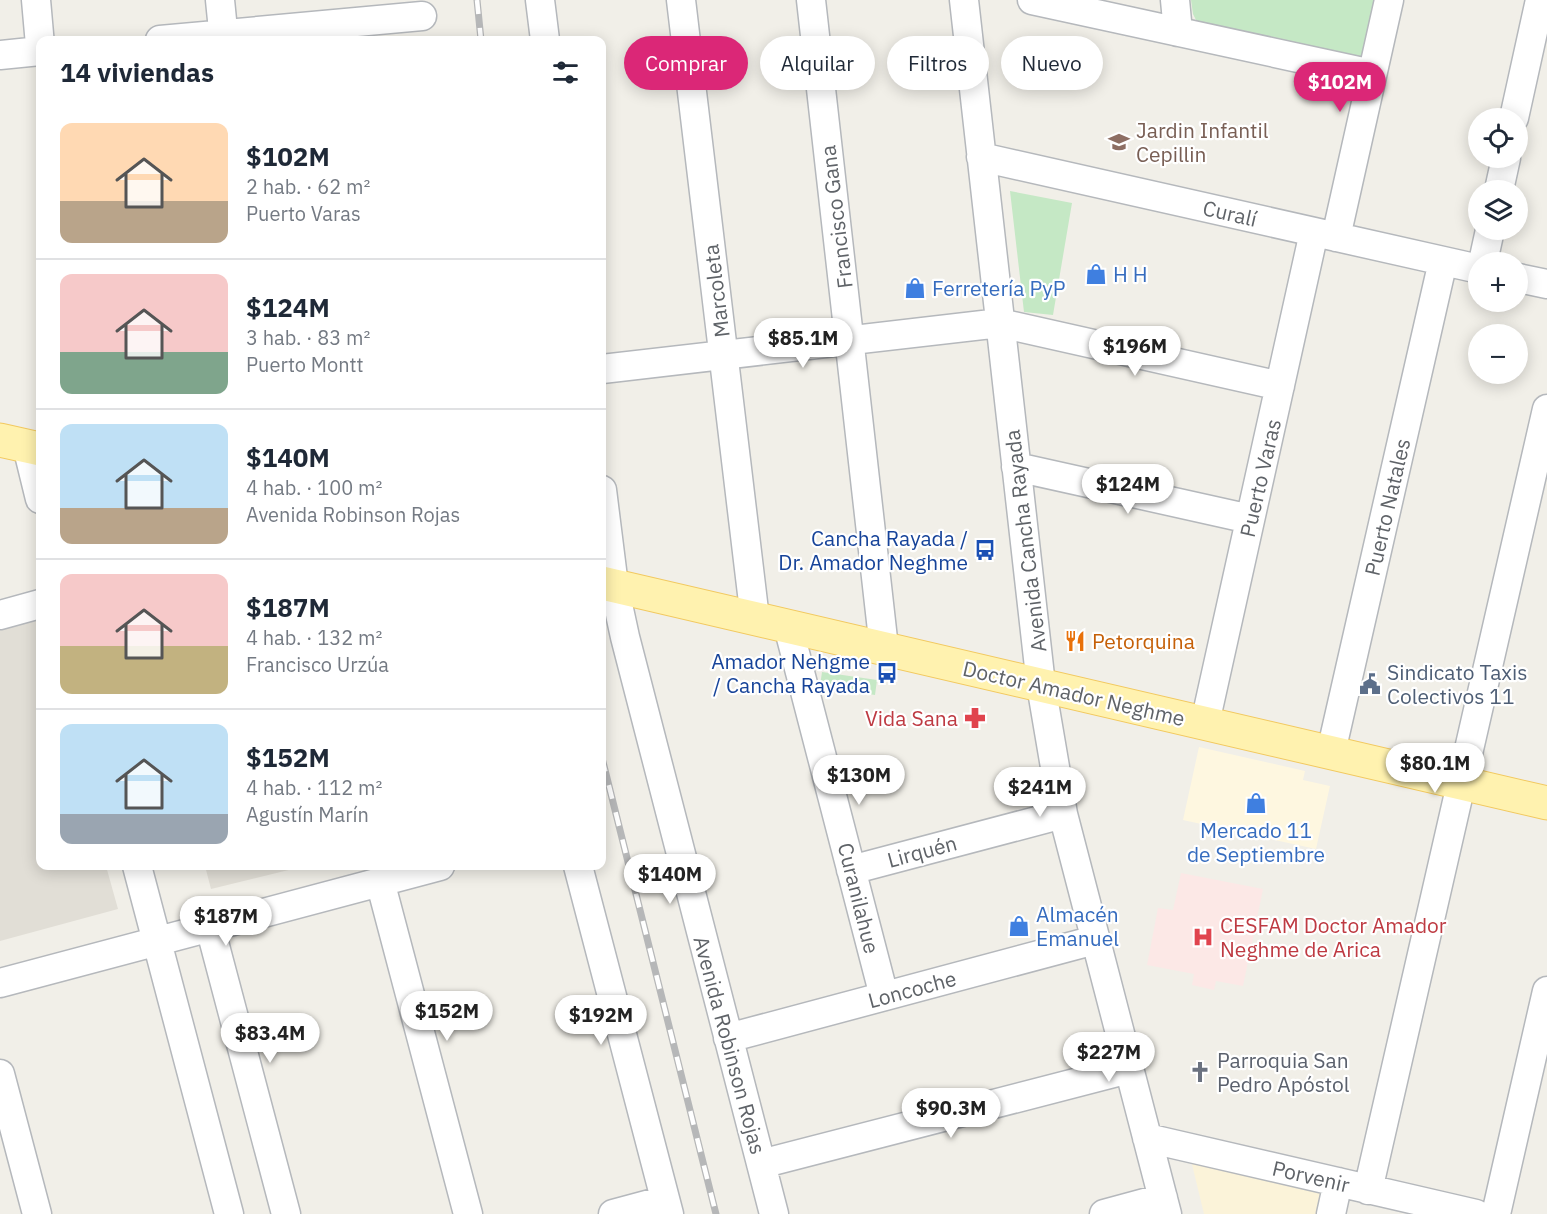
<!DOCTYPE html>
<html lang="es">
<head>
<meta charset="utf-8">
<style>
  body { margin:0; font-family:"IBM Plex Sans",sans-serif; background:#f2f2f3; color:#1f2937; height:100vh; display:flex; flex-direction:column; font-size:22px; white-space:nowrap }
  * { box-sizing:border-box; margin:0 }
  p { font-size:20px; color:#747a83 }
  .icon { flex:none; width:33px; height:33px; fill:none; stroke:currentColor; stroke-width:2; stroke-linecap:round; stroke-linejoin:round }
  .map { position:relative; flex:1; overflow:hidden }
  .panel { position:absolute; left:36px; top:36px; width:570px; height:834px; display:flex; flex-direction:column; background:#fff; border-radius:12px; box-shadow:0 3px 15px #0003 }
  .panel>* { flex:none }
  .guide { position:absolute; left:624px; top:36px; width:570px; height:54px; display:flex; gap:12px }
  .fabs { position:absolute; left:1468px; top:108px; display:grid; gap:12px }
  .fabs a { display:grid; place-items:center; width:60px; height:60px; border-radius:50%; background:#fff; box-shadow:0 3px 15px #0003; font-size:30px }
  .price { position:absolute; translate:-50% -51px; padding:0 14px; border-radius:21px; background:#fff; color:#222; font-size:20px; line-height:39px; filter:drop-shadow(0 2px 3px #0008) }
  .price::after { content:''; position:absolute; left:50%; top:36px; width:18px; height:14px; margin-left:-9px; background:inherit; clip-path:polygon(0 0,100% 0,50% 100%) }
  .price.active { background:#db2777; color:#fff }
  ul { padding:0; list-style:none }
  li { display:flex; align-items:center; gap:18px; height:150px; padding:0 24px }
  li+li { border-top:2px solid #e0e1e3 }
  li span { display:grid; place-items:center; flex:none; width:168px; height:120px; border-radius:12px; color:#555 }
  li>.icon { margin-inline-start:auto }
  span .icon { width:72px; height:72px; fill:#fffc; stroke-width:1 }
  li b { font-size:26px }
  h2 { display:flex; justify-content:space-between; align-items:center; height:72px; padding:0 24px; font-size:26px }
  .chip { padding:0 21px; border-radius:27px; background:#fff; box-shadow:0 3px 15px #0003; font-size:21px; line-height:54px }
  .chip.active { background:#db2777; color:#fff }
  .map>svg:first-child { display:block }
  .commercial { fill:#fef7e0 }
  .education { fill:#e1ded6 }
  .medical { fill:#fce8e6 }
  .green { fill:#c5e8c5 }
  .sand { fill:#fbf3d9 }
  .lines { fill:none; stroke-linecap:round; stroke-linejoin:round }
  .minor-casing { stroke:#b5b8bc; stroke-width:31 }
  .major-casing { stroke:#f2c960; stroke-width:35 }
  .minor { stroke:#fff; stroke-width:28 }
  .major { stroke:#fff2af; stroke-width:33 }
  .rail-casing { stroke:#b6b7b8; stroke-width:7 }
  .rail { stroke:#fff; stroke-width:4.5; stroke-dasharray:14; stroke-linecap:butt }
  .labels { text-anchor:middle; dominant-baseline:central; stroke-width:4.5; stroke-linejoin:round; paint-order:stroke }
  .education-label { font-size:21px; fill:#785e54; stroke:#fff; text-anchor:start }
  .street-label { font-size:21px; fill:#5f6368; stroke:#fff }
  .shop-label { font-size:21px; fill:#366cbe; stroke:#fff; text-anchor:start }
  .transit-label { font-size:21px; fill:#164399; stroke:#fff; text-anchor:end }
  .food-label { font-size:21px; fill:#c56008; stroke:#fff; text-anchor:start }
  .service-label { font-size:21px; fill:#4e5e75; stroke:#fff; text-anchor:start }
  .health-label { font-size:21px; fill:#be3a42; stroke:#fff; text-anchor:end }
  .worship-label { font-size:21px; fill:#5b616d; stroke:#fff; text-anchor:start }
</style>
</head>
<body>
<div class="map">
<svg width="1547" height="1214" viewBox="0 0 1547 1214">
  <rect width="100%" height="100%" fill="#f1efe8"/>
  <!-- commercial -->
  <path class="commercial" d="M1199 747 1305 771 1303 780 1330 786 1316 849 1183 820Z"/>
  <!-- education -->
  <path class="education" d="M35 609 40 629V866H106L118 909 0 941V619Z
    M205 866H305L211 889Z"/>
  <!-- medical -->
  <path class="medical" d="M1181 873 1263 889 1243 986 1216 981 1214 990 1192 985 1194 974 1147 965 1158 908 1173 910Z"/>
  <!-- green -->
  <path class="green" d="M1191 0H1378L1363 64 1200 28 1193 14Z
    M1010 191 1072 203 1053 315 1024 312Z
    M822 672 877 680 875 695 820 686Z"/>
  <!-- sand -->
  <path class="sand" d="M1189 1152 1323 1183 1318 1214H1204Z"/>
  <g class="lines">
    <defs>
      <path id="minor" d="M36 0 40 45
        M220 0 224 40
        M540 0 545 40
        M681 0 755 619
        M811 0 884 648
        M964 0 1041 685 1063 814 1167 1214
        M1032 0 1372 74
        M1175 0 1178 32
        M160 40 422 16
        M0 55 40 51
        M1514 118 1540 0
        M981 157 1479 269
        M1499 190 1506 158
        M1336 237 1389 0
        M1483 262 1490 230
        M1518 278 1547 284
        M602 369 1000 323 1280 386
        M27 446 40 499
        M1016 467 1250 519
        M602 490 614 586 625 637 774 1214
        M0 615 40 604
        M788 626 884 996
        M1205 723 1314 232
        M1331 752 1443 261
        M137 866 229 1214
        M578 866 669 1214
        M851 870 1063 814
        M380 881 468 1214
        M210 927 286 1214
        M0 983 440 866
        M728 1038 1095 940
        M0 1074 37 1214
        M1147 1138 1476 1214
        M761 1164 1129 1069
        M1368 1190 1547 409
        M613 1214 665 1200
        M1104 1214 1163 1198
        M1331 1214 1338 1182
        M1496 1214 1547 991"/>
      <path id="major" d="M0 440 40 449
        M602 583 1547 803"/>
    </defs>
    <!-- minor casing -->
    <use href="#minor" class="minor-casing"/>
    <!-- major casing -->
    <use href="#major" class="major-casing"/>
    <!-- minor -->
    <use href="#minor" class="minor"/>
    <!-- major -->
    <use href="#major" class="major"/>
    <defs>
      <path id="rail" d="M477 0 481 40
        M602 758 716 1214"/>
    </defs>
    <!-- rail casing -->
    <use href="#rail" class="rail-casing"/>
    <!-- rail -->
    <use href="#rail" class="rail"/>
  </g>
  <!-- icons -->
  <defs>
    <symbol id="school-bare" viewBox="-9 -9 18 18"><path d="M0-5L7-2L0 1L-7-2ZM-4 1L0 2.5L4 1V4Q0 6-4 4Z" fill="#8d6e63" stroke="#fff" stroke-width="2.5" paint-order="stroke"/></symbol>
    <symbol id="shop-bare" viewBox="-9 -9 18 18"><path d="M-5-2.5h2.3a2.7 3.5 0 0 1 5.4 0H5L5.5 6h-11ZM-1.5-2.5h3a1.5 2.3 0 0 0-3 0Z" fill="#3f7fe0" stroke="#fff" stroke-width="2.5" paint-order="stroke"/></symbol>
    <symbol id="bus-bare" viewBox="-9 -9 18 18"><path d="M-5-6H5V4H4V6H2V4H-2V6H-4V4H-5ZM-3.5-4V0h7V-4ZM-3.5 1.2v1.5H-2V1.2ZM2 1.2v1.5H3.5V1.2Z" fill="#1a4fb4" stroke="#fff" stroke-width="2.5" paint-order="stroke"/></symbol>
    <symbol id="restaurant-bare" viewBox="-9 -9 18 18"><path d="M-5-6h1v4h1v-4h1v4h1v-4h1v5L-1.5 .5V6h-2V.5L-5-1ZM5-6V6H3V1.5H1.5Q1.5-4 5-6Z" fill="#e8710a" stroke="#fff" stroke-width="2.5" paint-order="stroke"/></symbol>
    <symbol id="civic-bare" viewBox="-9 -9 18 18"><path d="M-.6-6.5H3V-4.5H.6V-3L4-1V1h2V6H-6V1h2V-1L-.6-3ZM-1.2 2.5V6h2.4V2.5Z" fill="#5c6f8a" stroke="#fff" stroke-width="2.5" paint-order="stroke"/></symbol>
    <symbol id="pharmacy-bare" viewBox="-9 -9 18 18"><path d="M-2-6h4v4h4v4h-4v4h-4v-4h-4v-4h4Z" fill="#e0444e" stroke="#fff" stroke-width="2.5" paint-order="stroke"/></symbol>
    <symbol id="hospital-bare" viewBox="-9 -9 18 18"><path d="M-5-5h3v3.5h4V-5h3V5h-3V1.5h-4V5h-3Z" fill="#e0444e" stroke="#fff" stroke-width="2.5" paint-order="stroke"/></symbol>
    <symbol id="church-bare" viewBox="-9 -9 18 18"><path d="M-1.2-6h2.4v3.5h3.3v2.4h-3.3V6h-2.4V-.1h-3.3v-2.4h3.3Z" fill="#6b7280" stroke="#fff" stroke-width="2.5" paint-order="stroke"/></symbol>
  </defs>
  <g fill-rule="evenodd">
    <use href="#school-bare" x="1104" y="127" width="30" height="30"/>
    <use href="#shop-bare" x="1081" y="259" width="30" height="30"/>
    <use href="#shop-bare" x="900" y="273" width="30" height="30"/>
    <use href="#bus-bare" x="970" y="535" width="30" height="30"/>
    <use href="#restaurant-bare" x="1060" y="626" width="30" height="30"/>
    <use href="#bus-bare" x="872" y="658" width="30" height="30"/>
    <use href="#civic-bare" x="1355" y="669" width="30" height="30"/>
    <use href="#pharmacy-bare" x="960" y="703" width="30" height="30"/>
    <use href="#shop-bare" x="1241" y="788" width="30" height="30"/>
    <use href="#shop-bare" x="1004" y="911" width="30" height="30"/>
    <use href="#hospital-bare" x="1188" y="922" width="30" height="30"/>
    <use href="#church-bare" x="1185" y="1057" width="30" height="30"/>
  </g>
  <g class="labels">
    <!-- education labels -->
    <g class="education-label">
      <text x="1136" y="130">Jardin Infantil<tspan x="1136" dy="24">Cepillin</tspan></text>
    </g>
    <!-- street labels -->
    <g class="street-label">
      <text transform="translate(1230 213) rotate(13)">Curalí</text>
      <text transform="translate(836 217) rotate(-97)">Francisco Gana</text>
      <text transform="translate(716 291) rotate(-97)">Marcoleta</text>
      <text transform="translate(1260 478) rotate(-77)">Puerto Varas</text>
      <text transform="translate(1387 507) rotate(-77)">Puerto Natales</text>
      <text transform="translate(1025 541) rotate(-97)">Avenida Cancha Rayada</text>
      <text transform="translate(1074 693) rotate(13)">Doctor Amador Neghme</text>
      <text transform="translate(922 851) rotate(-15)">Lirquén</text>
      <text transform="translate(859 898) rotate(76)">Curanilahue</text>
      <text transform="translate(912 989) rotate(-15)">Loncoche</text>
      <text transform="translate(730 1045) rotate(75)">Avenida Robinson Rojas</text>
      <text transform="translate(1311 1176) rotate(13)">Porvenir</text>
    </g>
    <!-- shop labels -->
    <g class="shop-label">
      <text x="1113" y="274">H H</text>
      <text x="932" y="288">Ferretería PyP</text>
      <text x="1256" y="830" text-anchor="middle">Mercado 11<tspan x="1256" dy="24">de Septiembre</tspan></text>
      <text x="1036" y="914">Almacén<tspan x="1036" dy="24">Emanuel</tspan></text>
    </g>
    <!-- transit labels -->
    <g class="transit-label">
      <text x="968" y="538">Cancha Rayada /<tspan x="968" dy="24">Dr. Amador Neghme</tspan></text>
      <text x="870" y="661">Amador Nehgme<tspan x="870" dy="24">/ Cancha Rayada</tspan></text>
    </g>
    <!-- food labels -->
    <g class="food-label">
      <text x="1092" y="641">Petorquina</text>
    </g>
    <!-- service labels -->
    <g class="service-label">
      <text x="1387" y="672">Sindicato Taxis<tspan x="1387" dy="24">Colectivos 11</tspan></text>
    </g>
    <!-- health labels -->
    <g class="health-label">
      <text x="958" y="718">Vida Sana</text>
      <text x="1220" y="925" text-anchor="start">CESFAM Doctor Amador<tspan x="1220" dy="24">Neghme de Arica</tspan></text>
    </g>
    <!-- worship labels -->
    <g class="worship-label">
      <text x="1217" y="1060">Parroquia San<tspan x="1217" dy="24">Pedro Apóstol</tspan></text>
    </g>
  </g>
</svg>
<div class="fabs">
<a><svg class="icon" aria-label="locate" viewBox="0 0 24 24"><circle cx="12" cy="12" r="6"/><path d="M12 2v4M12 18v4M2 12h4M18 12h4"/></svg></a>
<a><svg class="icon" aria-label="layers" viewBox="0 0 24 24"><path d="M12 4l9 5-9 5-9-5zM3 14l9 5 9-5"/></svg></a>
<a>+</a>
<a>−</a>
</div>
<b class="price active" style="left:1340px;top:113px">$102M</b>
<b class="price" style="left:803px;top:369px">$85.1M</b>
<b class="price" style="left:1135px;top:377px">$196M</b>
<b class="price" style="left:1128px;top:515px">$124M</b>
<b class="price" style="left:1435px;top:794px">$80.1M</b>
<b class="price" style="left:859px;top:806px">$130M</b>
<b class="price" style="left:1040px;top:818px">$241M</b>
<b class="price" style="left:670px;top:905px">$140M</b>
<b class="price" style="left:226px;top:947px">$187M</b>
<b class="price" style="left:447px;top:1042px">$152M</b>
<b class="price" style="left:601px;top:1046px">$192M</b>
<b class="price" style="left:270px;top:1064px">$83.4M</b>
<b class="price" style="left:1109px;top:1083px">$227M</b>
<b class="price" style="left:951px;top:1139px">$90.3M</b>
<div class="guide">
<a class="chip active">Comprar</a>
<a class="chip">Alquilar</a>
<a class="chip">Filtros</a>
<a class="chip">Nuevo</a>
</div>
<section class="panel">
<h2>14 viviendas<svg class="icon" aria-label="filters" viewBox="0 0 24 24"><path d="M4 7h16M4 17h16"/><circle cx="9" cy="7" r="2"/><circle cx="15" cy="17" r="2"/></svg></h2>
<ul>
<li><span style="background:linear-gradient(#ffd9b3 65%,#b9a48a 0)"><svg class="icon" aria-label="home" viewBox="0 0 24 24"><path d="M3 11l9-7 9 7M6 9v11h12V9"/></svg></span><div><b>$102M</b><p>2 hab. · 62 m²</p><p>Puerto Varas</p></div></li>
<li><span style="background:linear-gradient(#f6c9c9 65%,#7fa58c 0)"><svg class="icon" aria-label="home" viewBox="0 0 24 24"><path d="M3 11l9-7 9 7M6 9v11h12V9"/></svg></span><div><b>$124M</b><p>3 hab. · 83 m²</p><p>Puerto Montt</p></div></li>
<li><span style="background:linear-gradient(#bfe0f5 70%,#b9a48a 0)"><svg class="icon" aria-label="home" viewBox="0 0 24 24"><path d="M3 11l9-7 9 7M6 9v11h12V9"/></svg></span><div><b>$140M</b><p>4 hab. · 100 m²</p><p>Avenida Robinson Rojas</p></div></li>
<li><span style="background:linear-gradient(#f6c9c9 60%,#c2b280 0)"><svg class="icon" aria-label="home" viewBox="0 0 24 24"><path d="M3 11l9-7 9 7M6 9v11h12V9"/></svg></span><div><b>$187M</b><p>4 hab. · 132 m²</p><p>Francisco Urzúa</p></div></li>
<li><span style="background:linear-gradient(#bfe0f5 75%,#9aa5b1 0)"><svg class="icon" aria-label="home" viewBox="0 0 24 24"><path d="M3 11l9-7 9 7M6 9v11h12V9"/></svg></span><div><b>$152M</b><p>4 hab. · 112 m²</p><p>Agustín Marín</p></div></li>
</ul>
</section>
</div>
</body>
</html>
